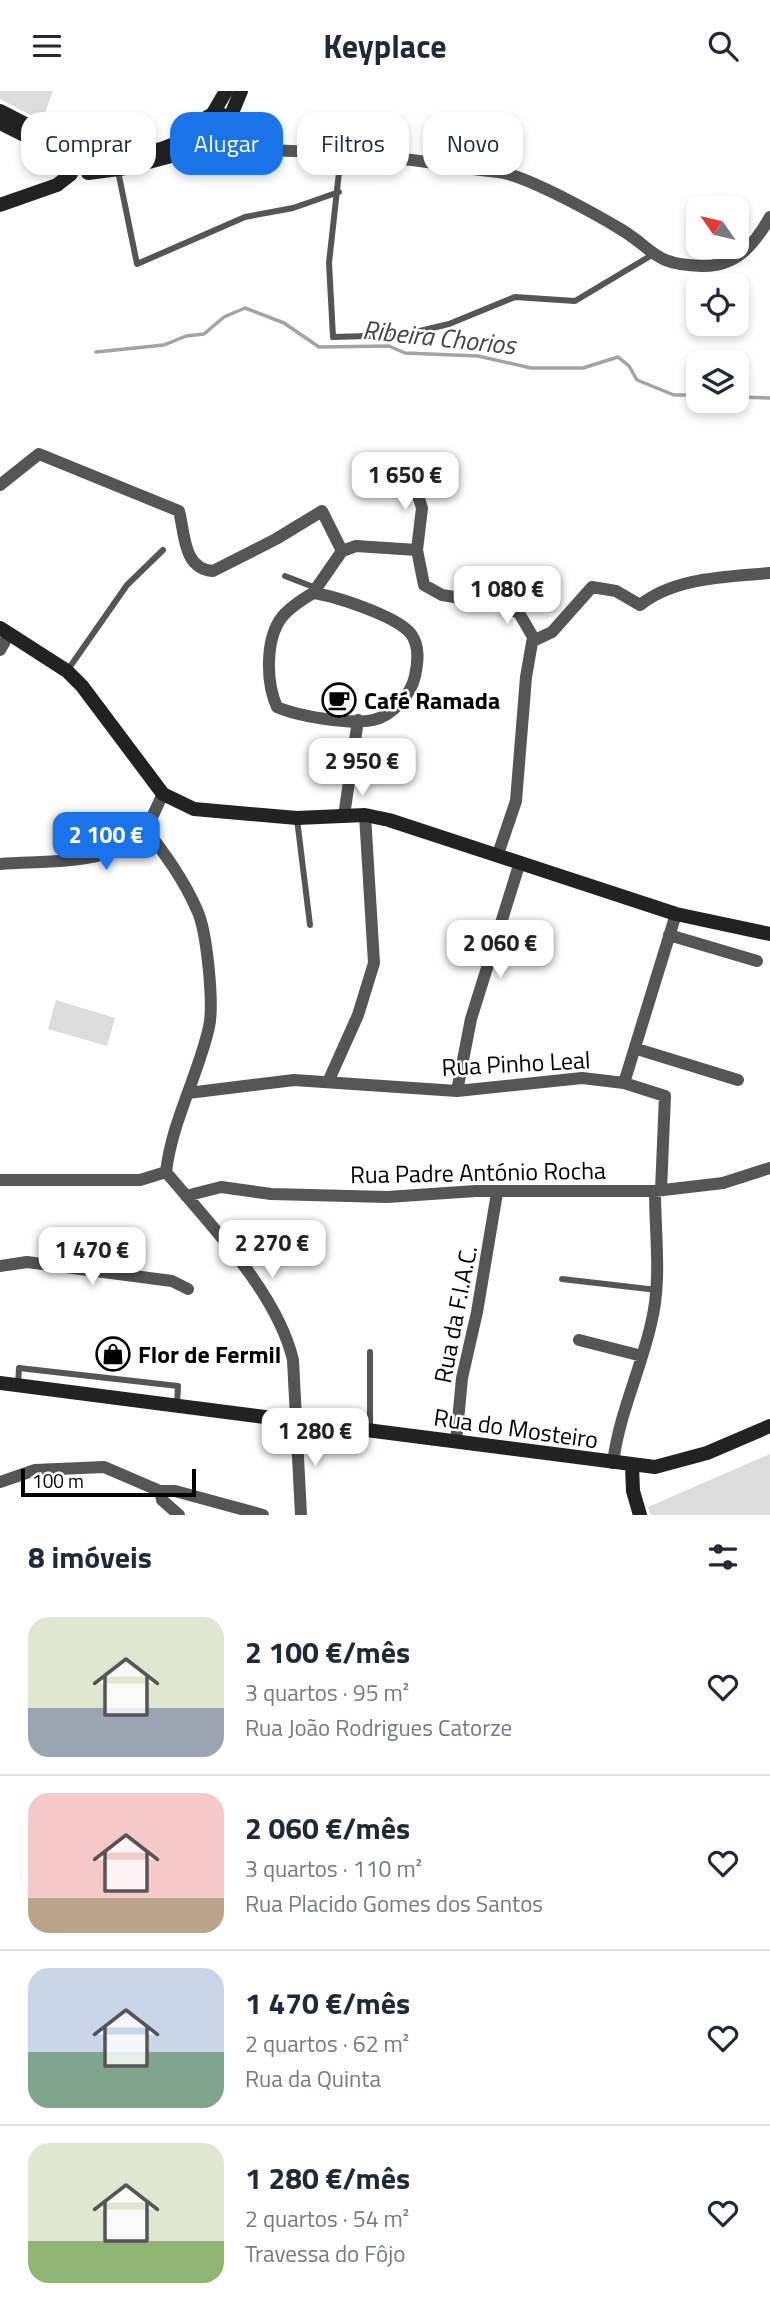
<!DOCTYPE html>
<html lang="pt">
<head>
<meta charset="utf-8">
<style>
  body { margin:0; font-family:"Titillium Web",sans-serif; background:#f6f6f7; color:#1f2937; height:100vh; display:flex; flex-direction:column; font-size:26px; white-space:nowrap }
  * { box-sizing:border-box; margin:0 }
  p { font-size:23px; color:#747a83 }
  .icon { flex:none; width:38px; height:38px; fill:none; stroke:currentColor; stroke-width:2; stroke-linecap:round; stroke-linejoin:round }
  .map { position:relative; height:1424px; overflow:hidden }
  .drawer { display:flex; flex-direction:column; background:#fff; flex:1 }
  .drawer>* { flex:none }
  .hud { position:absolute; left:21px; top:21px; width:728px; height:63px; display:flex; gap:14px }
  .needle { width:46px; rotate:304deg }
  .fabs { position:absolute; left:686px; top:105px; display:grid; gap:14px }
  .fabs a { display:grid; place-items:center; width:63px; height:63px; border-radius:14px; background:#fff; box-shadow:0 4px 10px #0003; font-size:35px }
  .scale { position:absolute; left:21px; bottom:18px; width:175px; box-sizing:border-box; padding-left:7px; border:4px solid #000; border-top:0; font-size:19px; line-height:24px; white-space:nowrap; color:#000; -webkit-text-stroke:5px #fff; paint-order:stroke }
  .price { position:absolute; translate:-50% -60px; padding:0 16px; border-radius:14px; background:#fff; color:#222; font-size:23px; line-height:46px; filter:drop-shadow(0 2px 4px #0008) }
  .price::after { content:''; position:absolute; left:50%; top:42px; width:21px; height:16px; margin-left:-10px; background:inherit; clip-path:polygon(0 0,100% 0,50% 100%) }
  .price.active { background:#1a73e8; color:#fff }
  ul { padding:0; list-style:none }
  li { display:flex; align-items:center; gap:21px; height:175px; padding:0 28px }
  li+li { border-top:2px solid #e0e1e3 }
  li span { display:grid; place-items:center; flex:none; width:196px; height:140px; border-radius:21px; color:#555 }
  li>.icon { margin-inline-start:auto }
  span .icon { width:84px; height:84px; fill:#fffc; stroke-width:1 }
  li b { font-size:30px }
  h2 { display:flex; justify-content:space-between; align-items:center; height:84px; padding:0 28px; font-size:30px }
  .tag { padding:0 24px; border-radius:21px; background:#fff; box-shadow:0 4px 10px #0003; font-size:24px; line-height:63px }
  .tag.active { background:#1a73e8; color:#fff }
  header { display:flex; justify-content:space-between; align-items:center; height:91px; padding:0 28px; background:#fff; font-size:32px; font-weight:700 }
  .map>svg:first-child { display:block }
  .green { fill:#dcdcdc }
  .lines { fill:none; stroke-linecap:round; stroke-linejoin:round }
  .stream { stroke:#a3a3a3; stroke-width:3.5 }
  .lane { stroke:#555; stroke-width:6 }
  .street { stroke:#555; stroke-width:12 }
  .secondary { stroke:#222; stroke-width:14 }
  .labels { text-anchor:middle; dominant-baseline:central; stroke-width:5; stroke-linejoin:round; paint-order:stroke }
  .poi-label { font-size:24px; font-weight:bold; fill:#000; stroke:#fff; text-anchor:start }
  .street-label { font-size:24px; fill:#000; stroke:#fff }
  .water-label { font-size:26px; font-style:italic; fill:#444; stroke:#fff }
</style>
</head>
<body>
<header><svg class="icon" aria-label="menu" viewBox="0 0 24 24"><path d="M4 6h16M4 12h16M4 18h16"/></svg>Keyplace<svg class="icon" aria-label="search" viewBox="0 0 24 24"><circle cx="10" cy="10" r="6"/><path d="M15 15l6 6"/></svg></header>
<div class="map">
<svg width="770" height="1424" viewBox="0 0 770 1424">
  <rect width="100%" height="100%" fill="#fff"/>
  <!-- green -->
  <path class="green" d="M0 0H53L42 30 0 8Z
    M206 42a11 11 0 1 1 22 0a11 11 0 1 1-22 0Z
    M56 909 115 927 107 955 48 938Z
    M770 1363V1424H650L648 1416Z"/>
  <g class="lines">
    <!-- stream -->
    <path class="stream" d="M96 261 164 254 186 245 204 243 224 226 245 217 284 232 319 256 389 255 405 262 478 265 531 277H583L618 266 629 275 637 289 674 304H698
      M737 306 770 307"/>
    <!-- lane -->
    <path class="lane" d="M341 63 329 172 333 246 403 244 449 233 515 206 575 210 652 164
      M118 80 137 173 245 126 293 117 339 101
      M285 485 316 497
      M67 580 127 494 163 459
      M297 728 310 834
      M562 1188 657 1199
      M18 1294 19 1277 178 1295 177 1314
      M370 1339V1261"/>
    <!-- street -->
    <path class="street" d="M231 50 250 58C323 61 394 64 466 77 479 80 495 79 508 83 539 92 594 122 622 139 657 161 653 173 702 175 736 176 754 154 770 126
      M410 380 422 417 417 459
      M0 394 39 363 179 420C185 443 183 478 213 480L276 448 322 420 342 460
      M313 502 342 460 356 455 417 459 424 494 442 504 502 514 519 522 533 546 526 586 516 710 498 763
      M313 502C335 505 397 525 411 543 420 555 418 571 415 585 411 604 392 625 373 629 350 634 297 625 277 616 266 592 265 548 282 526 290 516 303 508 313 502Z
      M533 550 552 541 592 496 616 500 640 514C675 486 727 486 770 482
      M0 559 9 543
      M344 725 358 629
      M145 737C165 763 184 789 197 819 207 840 214 913 209 936 198 985 172 1030 166 1081
      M0 773C44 769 115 777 145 737 153 728 157 714 163 703
      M669 844 757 870
      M637 958 738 989
      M328 991 358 924 374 872 365 724
      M624 992 676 823
      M457 1000 471 928 520 771
      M188 1002 294 989 457 1000 582 987 624 992 665 1005 661 1099
      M166 1081C210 1134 277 1201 293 1269L301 1424
      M0 1089H140L166 1081
      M186 1105 221 1096 271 1103 387 1106 476 1100H655L723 1092 770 1077
      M0 1175 27 1171 172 1190 188 1198
      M579 1249 642 1265
      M456 1351 462 1287 477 1221 497 1102
      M613 1372C619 1323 640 1281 651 1233 662 1190 655 1144 655 1100
      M0 1391 35 1379 104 1376 160 1400 162 1409 179 1424
      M160 1400H175L263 1424"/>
    <!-- secondary -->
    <path class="secondary" d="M0 20 37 39 76 65
      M200 40a17 17 0 1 1 34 0a17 17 0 1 1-34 0Z
      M212 24 226 0
      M229 29 241 0
      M0 32 32 48 68 74
      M89 70C127 67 169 62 200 38
      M88 82 126 77 209 55
      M0 114 57 94 71 83
      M0 537 67 580 82 595 163 703 194 718 297 727 365 724 389 729 676 823 770 843
      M0 1292 655 1376 707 1362 770 1335
      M632 1374 633 1400 640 1424"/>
  </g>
  <!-- icons -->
  <defs>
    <symbol id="cafe-ring" viewBox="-11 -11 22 22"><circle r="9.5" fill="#fff" stroke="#000" stroke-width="1.5"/><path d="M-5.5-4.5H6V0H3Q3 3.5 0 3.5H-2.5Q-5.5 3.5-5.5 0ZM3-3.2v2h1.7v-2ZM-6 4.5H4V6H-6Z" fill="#000"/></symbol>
    <symbol id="shop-ring" viewBox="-11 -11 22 22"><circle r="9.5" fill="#fff" stroke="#000" stroke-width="1.5"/><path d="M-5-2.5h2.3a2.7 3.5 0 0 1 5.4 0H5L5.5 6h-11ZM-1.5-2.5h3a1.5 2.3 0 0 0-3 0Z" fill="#000"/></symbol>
  </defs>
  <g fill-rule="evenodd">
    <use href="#cafe-ring" x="320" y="590" width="38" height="38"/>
    <use href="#shop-ring" x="94" y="1244" width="38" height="38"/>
  </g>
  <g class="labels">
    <!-- poi labels -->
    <g class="poi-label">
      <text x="364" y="609">Café Ramada</text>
      <text x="138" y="1263">Flor de Fermil</text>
    </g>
    <!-- street labels -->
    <g class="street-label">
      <text transform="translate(516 972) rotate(-3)">Rua Pinho Leal</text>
      <text transform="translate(478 1081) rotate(-1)">Rua Padre António Rocha</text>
      <text transform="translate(455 1223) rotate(-79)">Rua da F.I.A.C.</text>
      <text transform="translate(516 1337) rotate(8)">Rua do Mosteiro</text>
    </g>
    <!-- water labels -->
    <g class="water-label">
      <text transform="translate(439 246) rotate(6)">Ribeira Chorios</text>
    </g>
  </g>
</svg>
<div class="fabs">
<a><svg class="needle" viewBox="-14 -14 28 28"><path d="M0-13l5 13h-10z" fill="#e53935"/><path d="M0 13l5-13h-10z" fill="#747a83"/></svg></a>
<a><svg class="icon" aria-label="locate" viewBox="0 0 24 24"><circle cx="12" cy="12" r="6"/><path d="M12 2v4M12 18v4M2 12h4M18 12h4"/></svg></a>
<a><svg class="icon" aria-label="layers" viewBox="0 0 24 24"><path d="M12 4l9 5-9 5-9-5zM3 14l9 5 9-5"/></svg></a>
</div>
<div class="scale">100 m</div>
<b class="price" style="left:405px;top:421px">1 650 €</b>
<b class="price" style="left:507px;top:535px">1 080 €</b>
<b class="price" style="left:362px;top:707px">2 950 €</b>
<b class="price active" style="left:106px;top:781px">2 100 €</b>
<b class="price" style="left:500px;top:889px">2 060 €</b>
<b class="price" style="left:272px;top:1189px">2 270 €</b>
<b class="price" style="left:92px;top:1196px">1 470 €</b>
<b class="price" style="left:315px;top:1377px">1 280 €</b>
<div class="hud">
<a class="tag">Comprar</a>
<a class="tag active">Alugar</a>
<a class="tag">Filtros</a>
<a class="tag">Novo</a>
</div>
</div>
<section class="drawer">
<h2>8 imóveis<svg class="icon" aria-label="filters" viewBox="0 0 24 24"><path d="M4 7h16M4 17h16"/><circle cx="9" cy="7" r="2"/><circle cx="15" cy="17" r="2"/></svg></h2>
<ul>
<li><span style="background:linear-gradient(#dfe7d0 65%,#9aa5b1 0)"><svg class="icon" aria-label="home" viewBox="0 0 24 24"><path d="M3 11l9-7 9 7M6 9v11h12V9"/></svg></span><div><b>2 100 €/mês</b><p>3 quartos · 95 m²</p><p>Rua João Rodrigues Catorze</p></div><svg class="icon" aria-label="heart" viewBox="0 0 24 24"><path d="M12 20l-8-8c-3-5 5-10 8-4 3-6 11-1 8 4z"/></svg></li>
<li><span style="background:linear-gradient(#f6c9c9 75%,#b9a48a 0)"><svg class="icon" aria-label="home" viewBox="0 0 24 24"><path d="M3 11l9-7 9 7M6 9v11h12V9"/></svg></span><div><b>2 060 €/mês</b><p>3 quartos · 110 m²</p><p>Rua Placido Gomes dos Santos</p></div><svg class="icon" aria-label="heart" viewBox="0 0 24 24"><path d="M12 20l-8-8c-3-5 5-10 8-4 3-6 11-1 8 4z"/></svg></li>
<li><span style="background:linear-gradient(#c9d6e8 60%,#7fa58c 0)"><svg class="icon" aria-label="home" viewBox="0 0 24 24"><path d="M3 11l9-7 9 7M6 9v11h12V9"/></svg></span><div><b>1 470 €/mês</b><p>2 quartos · 62 m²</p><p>Rua da Quinta</p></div><svg class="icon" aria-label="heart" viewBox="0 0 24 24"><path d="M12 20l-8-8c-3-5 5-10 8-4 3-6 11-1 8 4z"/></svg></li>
<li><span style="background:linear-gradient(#dfe7d0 70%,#8fb573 0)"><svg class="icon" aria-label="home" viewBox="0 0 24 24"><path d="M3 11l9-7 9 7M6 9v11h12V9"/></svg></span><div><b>1 280 €/mês</b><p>2 quartos · 54 m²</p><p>Travessa do Fôjo</p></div><svg class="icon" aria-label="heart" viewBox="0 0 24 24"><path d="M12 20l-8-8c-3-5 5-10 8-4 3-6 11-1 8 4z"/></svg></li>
</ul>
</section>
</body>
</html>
